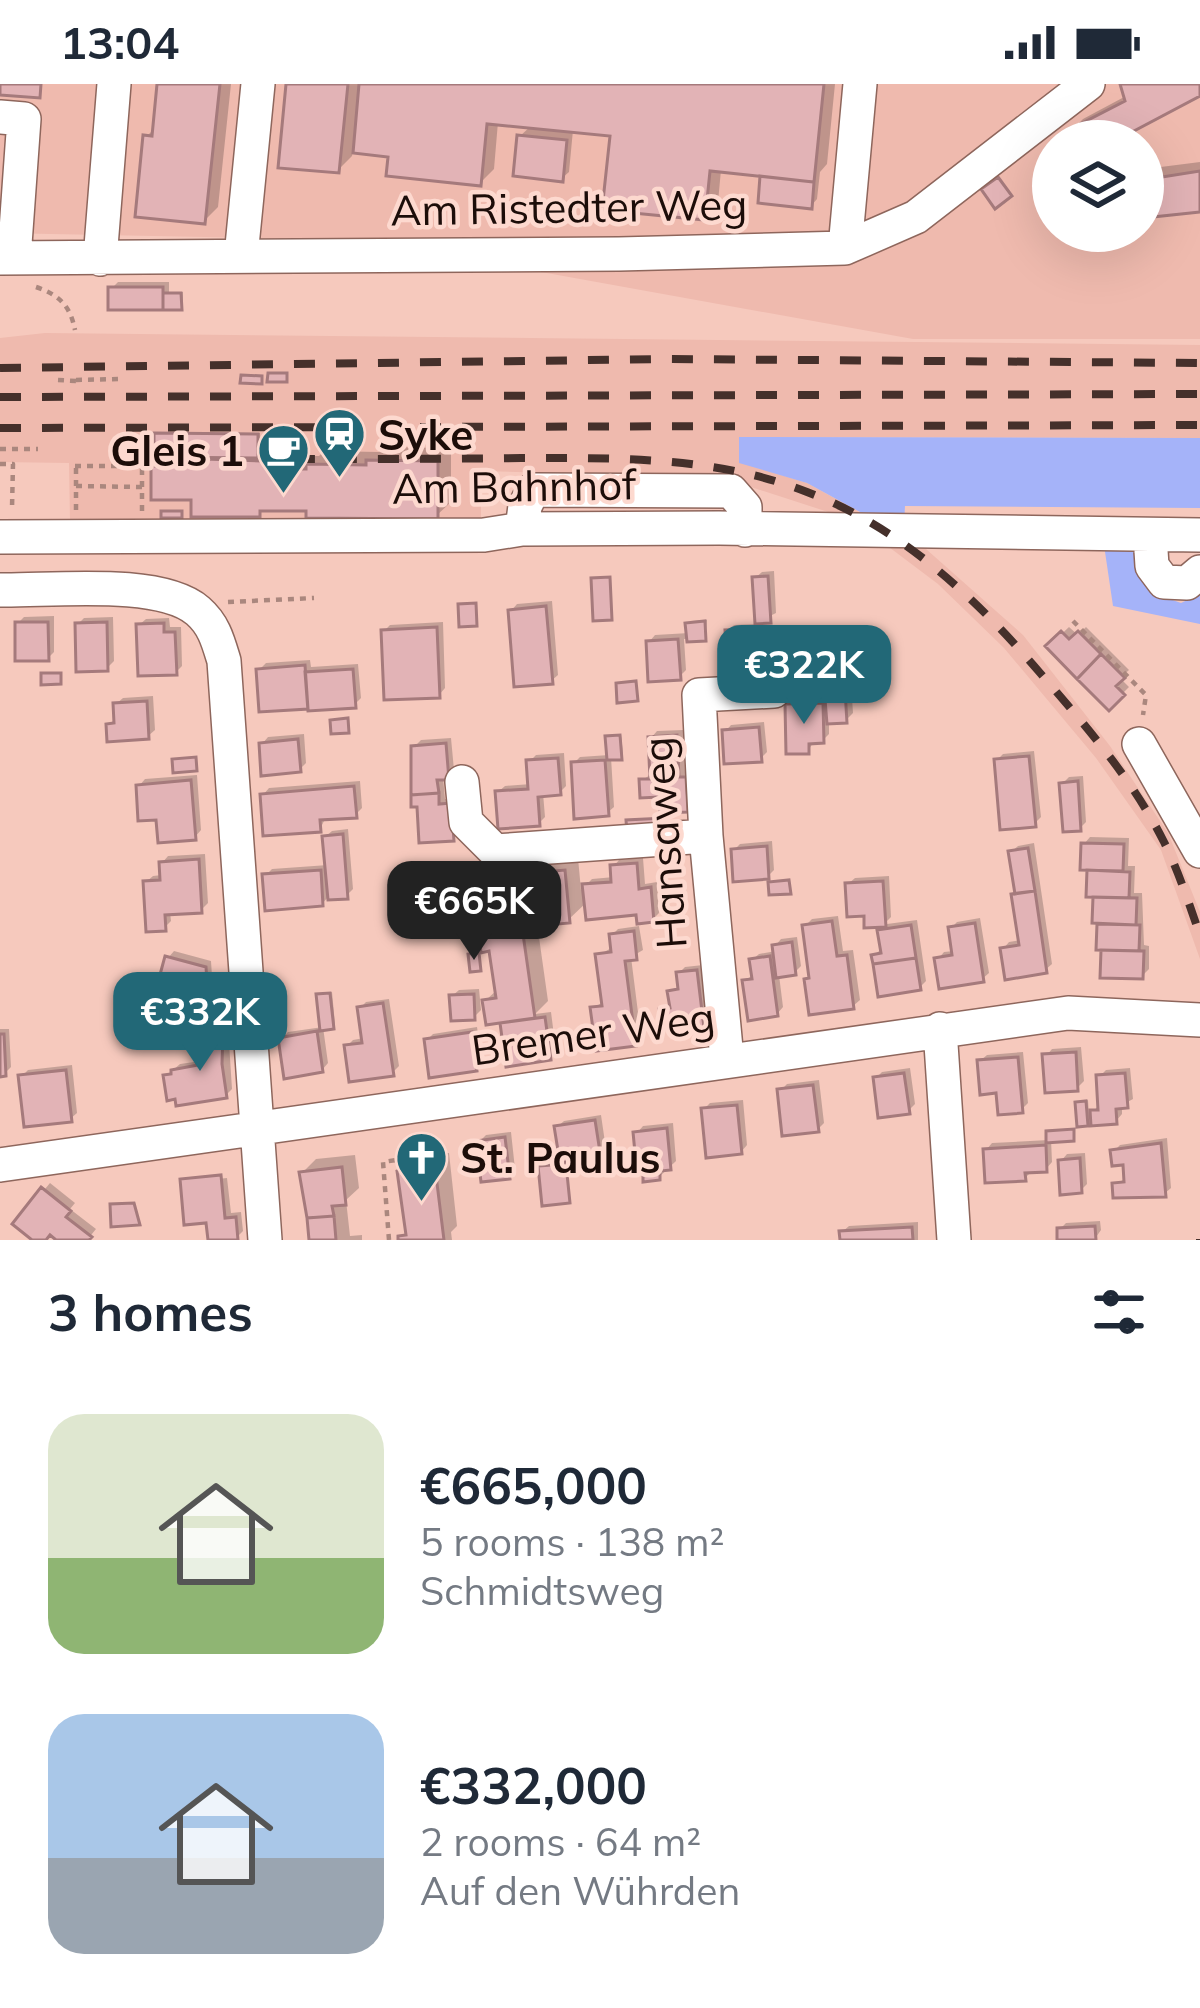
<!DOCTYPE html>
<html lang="en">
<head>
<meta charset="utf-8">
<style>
  body { margin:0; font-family:Mulish,sans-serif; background:#f6f6f7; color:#1f2937; height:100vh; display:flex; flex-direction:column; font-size:45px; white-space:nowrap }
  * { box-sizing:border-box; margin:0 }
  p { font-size:39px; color:#747a83 }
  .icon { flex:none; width:66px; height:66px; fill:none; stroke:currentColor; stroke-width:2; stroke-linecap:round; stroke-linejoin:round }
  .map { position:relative; height:1156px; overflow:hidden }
  .sheet { display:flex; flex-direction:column; background:#fff; flex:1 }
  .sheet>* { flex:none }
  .fabs { position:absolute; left:1032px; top:36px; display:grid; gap:24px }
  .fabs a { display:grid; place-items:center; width:132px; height:132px; border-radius:50%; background:#fff; box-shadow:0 12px 48px #0002; font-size:60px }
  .price { position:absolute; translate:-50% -102px; padding:0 27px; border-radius:24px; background:#226877; color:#fff; font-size:39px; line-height:78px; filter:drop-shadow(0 3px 6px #0008) }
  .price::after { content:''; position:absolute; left:50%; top:72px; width:36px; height:27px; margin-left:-18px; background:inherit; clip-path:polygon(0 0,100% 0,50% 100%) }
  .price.on { background:#222; color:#fff }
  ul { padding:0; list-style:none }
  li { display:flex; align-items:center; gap:36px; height:300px; padding:0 48px }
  li span { display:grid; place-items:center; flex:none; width:336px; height:240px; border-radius:36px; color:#555 }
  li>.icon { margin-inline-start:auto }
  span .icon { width:144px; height:144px; fill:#fffc; stroke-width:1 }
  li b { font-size:51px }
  h2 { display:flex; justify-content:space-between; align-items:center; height:144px; padding:0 48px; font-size:51px }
  .status { display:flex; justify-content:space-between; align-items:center; height:84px; padding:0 60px; background:#fff; direction:ltr }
  .status svg { height:33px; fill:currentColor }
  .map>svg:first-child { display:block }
  .built { fill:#efbaae; fill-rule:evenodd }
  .green { fill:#a5b3f9 }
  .shadow { fill:#0003 }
  .building { fill:#e2b3b6; stroke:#a57a7c; stroke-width:3 }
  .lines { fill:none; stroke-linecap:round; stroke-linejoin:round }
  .minor-casing { stroke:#8e665c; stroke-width:36 }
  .path { stroke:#aa877e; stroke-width:4.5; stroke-dasharray:6 6; stroke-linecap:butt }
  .minor { stroke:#fff; stroke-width:33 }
  .rail { stroke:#45302b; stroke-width:8; stroke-dasharray:21 21; stroke-linecap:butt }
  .labels { text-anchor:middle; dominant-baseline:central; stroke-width:9; stroke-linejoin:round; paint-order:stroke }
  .street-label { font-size:42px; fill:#1c0d09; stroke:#fdd9cf }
  .poi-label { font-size:42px; font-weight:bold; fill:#1c0d09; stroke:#fdd9cf; text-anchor:start }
</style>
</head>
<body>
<div class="status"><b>13:04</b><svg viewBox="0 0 49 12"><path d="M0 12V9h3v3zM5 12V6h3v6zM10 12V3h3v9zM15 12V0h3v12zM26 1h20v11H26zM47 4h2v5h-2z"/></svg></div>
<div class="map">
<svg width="1200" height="1156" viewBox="0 0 1200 1156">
  <rect width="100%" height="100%" fill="#f6c9bd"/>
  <!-- built -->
  <path class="built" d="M0 0H1200V255H913L363 156 0 149ZM1053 57H1143V147H1053Z
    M45 249 1200 261V354L740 353 739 378 807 399 926 465 1023 551 1110 662 1168 749 1200 828V875L1161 766 1096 674 1004 564 938 500 853 436 723 394 481 387V438L70 436 69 379 0 378V254Z"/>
  <!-- green -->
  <path class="green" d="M739 353 1200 354V424L905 422 904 441 893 446 807 399 739 379Z
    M1104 461H1131L1150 508 1181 519 1200 510V540L1113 522Z"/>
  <!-- shadow -->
  <path class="shadow" d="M160 0H231L218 123 204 137 146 53 155 44Z
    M289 0H835L827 80 820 88 817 115 811 122 763 90 721 86 718 118 704 133 613 50 573 46 569 88 562 94 520 52 531 42 498 38 494 85 480 99 391 70 353 66 352 72 338 86Z
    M1123 0H1200V9L1108 57H1073L1069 49 1083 35 1126 12Z
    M1200 78V125L1143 131 1145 85Z
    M118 198H169V208H183V220L111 205Z
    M159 348 260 349V364H264L277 351H304V372H319L324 367 379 368 383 363 451 364V418L436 432 309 424H265L259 430 194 413 154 383 167 370 157 350Z
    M774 487 776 529 762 536 764 567 757 573 728 548 734 541 758 540 755 494 762 488Z
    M552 517 558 591 551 597 511 527 517 520Z
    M54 532V568L48 574 18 539 24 533Z
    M113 533 114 577 107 584 78 540 84 534Z
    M169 534 170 543H181L182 582 176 588 139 541 146 535Z
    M707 536 705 554 684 555 686 586 679 593 649 558 655 551 689 549 691 537Z
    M443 538 445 604 439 611 384 547 390 541Z
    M1069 543 1078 551 1086 543 1129 586 1120 594 1129 603 1109 623 1049 562Z
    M821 553 824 580 817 587 786 561 792 555Z
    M310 576 311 583 358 580 361 614 354 621 259 586 266 579Z
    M850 584 853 629 846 636 829 637V650L823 656 814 657 808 667 788 621 794 615 828 614 827 591 833 585Z
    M153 612 155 646 148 652 109 641 117 633 116 620 123 614Z
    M764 638 767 668 760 675 725 648 731 641Z
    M683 646 685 688H691L693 718 686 725 642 696 652 690 651 654 657 647Z
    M304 650 306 679 300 685 262 660 268 653Z
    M621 650 623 670 611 673 614 723 607 729 574 679 580 673 609 671 608 654Z
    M451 654 454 686 443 693 445 715 457 714 459 747 453 754 414 663 421 656Z
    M1034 667 1041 733 1034 740 997 676 1003 670Z
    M564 669 566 702 560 708 543 709 545 733 539 739 498 708 505 702 531 700 529 678 536 671Z
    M197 691 201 746 195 753 159 732 139 702 145 695Z
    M1083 692 1086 738 1080 744 1062 700 1069 693Z
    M360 697 362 724 355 731 326 733 320 745 263 711 269 704Z
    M348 745 353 805 346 812 328 813 322 820 265 792 272 785 328 781 325 753 332 747Z
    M1090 753 1129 754 1128 782H1135L1134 809H1142L1144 861 1149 862V885L1142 892 1099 863 1096 810 1084 760Z
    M772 757 774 786 768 792 734 766 740 760Z
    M1034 759 1052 880 1045 886 1003 865 1009 858 1021 856 1011 768 1018 762Z
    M205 770 208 819 201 826 170 828 171 837 164 844 146 798 153 792 162 791V779L168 772Z
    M578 774 581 806 592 795 614 793 613 783 619 776 643 774 645 800 657 798 659 829 653 835 639 828 587 818 568 836 537 839 548 917 535 930 551 928 556 967 550 973 509 979 502 936 485 917 498 905 492 864 481 846 489 839 485 794 500 780Z
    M889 792 891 833 884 840 848 800 855 794Z
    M838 832 843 867 853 866 860 916 853 922 807 896 812 891 805 842 812 835Z
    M980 834 989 889 982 895 938 875 944 868 954 867 951 844 957 838Z
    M917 836 926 897 919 904 874 872 881 865V847L887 840Z
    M639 842 643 866 631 873 641 952 635 959 593 924 605 917 599 871 613 863 612 851 618 845Z
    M797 853 801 882 795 888 779 891 783 923 777 930 745 897 754 890 752 876 759 870 776 867 775 862 781 855Z
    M174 867 211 877 215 937 207 944 228 943 232 1005 226 1011 166 992 180 980 201 977 199 951 206 943 143 926 149 919 171 918 168 874Z
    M703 881 709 934 703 941 663 926 672 920 671 908 680 901 679 889 685 883Z
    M479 905 481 926 474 933 452 912 459 906Z
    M332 908 335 940 323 943 328 979 322 986 281 955 288 948 323 943 319 911Z
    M389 915 399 982 392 989 347 962 353 956 364 954 360 924 366 918Z
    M477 943 482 977 476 984 427 956 433 950Z
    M0 945H9L11 983 5 989 0 990Z
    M1081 963 1084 997 1077 1004 1046 972 1052 965Z
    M1023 968 1028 1019 1021 1026 999 1006 980 977 987 971Z
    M72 981 77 1029 70 1035 22 992 28 986Z
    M910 984 915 1020 908 1027 876 994 882 988Z
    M1130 984 1133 1015 1122 1021V1030L1116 1037 1093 1033 1087 1039 1078 1019 1088 1016 1089 1032 1101 1019 1099 993 1106 986Z
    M819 996 824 1039 818 1045 780 1007 787 1000Z
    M743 1016 747 1061 741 1068 704 1025 710 1019Z
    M601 1031 607 1072 600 1078 581 1073 567 1075 568 1116 541 1083 563 1079 557 1043 564 1037Z
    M673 1039 676 1077 659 1093 637 1049 643 1042Z
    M1075 1044 1073 1054 1051 1055 1052 1078 1046 1085 1031 1088 1025 1094 986 1066 992 1059 1049 1056 1051 1046Z
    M511 1048 515 1085 509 1092 479 1058 486 1051Z
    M1167 1054 1171 1104 1164 1110 1115 1100 1127 1094 1126 1078 1113 1068 1120 1061Z
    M428 1069H449L457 1142 451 1148 452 1156H401L408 1146 401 1088 415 1074Z
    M1085 1069 1087 1100 1081 1106 1061 1077 1067 1070Z
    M355 1071 359 1104 346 1116 350 1152 362 1151V1156H311L302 1089 316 1075Z
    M186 1094V1098L227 1094 231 1129 241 1128 243 1147 237 1153 183 1097Z
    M50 1099 75 1119 70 1125 96 1145 87 1156H60L50 1148 43 1156H37L16 1140Z
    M1100 1137 1101 1146 1094 1156H1060V1145L1066 1139Z
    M918 1138V1156H843L842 1148 849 1142Z"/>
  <!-- building -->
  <path class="building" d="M0 0H41L40 14 0 11Z
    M157 0H220L205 140 135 133 143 51 152 52Z
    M286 0H348L339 89 278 84Z
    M359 0H824L814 98 710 87 705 136 602 126 610 52 487 40 481 102 386 92 388 73 353 69Z
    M1120 0H1200V12L1115 57H1069L1065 48 1125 17Z
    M517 51 567 56 563 98 513 92Z
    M1200 87V128L1143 134V96Z
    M760 92 814 98 812 125 758 119Z
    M998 93 1012 112 995 125 981 105Z
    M108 203H163V226H108Z
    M163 209H181L182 226H163Z
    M268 289H287V298H267Z
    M241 291 262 292V300L240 299Z
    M154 349 258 350V374L154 373Z
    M260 364H291V385H306V380L366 381V376L438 377V435L306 434V427H260V433H191V416H151V382H191V377L204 375 260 377Z
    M161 427H182V434H161Z
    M768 492 771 539 755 540 752 493Z
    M610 493 612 536 593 537 591 494Z
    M476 519 477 542 459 543 458 520Z
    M546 522 553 600 514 603 508 526Z
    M705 537 706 557 687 558 685 539Z
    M15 538H48L49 577H15Z
    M107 538 108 587 76 588 75 539Z
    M164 539V548H175L177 591 138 592 136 540Z
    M437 543 440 614 384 616 381 546Z
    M757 545 759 576 727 578 725 546Z
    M1061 547 1069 555 1078 547 1101 570 1077 595 1045 562Z
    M678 555 681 596 648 598 646 557Z
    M816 558 818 590 785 592 783 560Z
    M1101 570 1125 594 1116 602 1125 611 1109 627 1077 595Z
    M305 581 308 625 259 628 256 585Z
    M353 585 356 624 308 627 305 588Z
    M41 589H61V600L41 601Z
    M844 589 847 639 827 640 823 590Z
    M636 597 638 617 617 619 616 599Z
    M147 617 149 655 107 658 106 640 114 639 113 619Z
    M823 619 824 659 809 660V670H786L785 620Z
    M348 634 349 649 331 650 330 636Z
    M759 643 762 678 724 680 722 646Z
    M620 651 622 676H607L605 652Z
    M677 651 679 693H686L688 728 660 729 659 713 640 714 639 695H650L648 653Z
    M298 655 301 688 261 692 259 659Z
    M446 659 449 696H437L439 709 411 711V662Z
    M1029 672 1036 743 1000 746 994 675Z
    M196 673 197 687 173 689 172 675Z
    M558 674 561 711 538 713 540 742 498 745 495 707 528 705 526 676Z
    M605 676 609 732 574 735 571 678Z
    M191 696 196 756 158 759 156 736 138 737 136 701Z
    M1078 697 1081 747 1063 748 1059 699Z
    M354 702 357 734 320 736 321 748 263 752 260 710Z
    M439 709V720L451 719 454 757 419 759 417 723H411V711Z
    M665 734 666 746 627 749 626 736Z
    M343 750 348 815 328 816 322 752Z
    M1081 759 1124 760 1123 787 1080 786Z
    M767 762 769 795 733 798 731 765Z
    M1028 764 1035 807 1015 810 1008 767Z
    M199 775 202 829 165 831 166 847 146 848 143 797 160 796 159 778Z
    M637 779 639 805 651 803 654 838 637 840 636 831 586 836 582 800 611 798 610 781Z
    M321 786 323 822 265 827 262 790Z
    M565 786 570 839 522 843 535 934 486 941 482 916 496 914 489 867 481 869 478 845 486 844 482 793Z
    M1087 786 1130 788 1129 814 1086 813Z
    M789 796 791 810 769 811 768 798Z
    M883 797 886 843 864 844V832L847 833 845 799Z
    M1035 807 1047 889 1005 896 1000 864 1019 861 1011 810Z
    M1093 813 1137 814 1136 841 1092 839Z
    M832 837 837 872 847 871 854 925 809 931 804 895 809 894 802 841Z
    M975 839 984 898 939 905 934 874 952 871 948 843Z
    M1097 840 1140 841 1139 867 1096 866Z
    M911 841 916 874 873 880 871 871 881 869 877 846Z
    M634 847 637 876 625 877 636 962 596 967 590 923 602 922 595 870 611 868 609 850Z
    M792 858 796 891 776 894 772 861Z
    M1101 866 1144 867 1143 895 1100 894Z
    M479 869 481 887 470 888 468 870Z
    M165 872 206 883 210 946 142 951 140 925 168 922 167 901 158 898Z
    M770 872 778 932 748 937 742 896 752 895 749 875Z
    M916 874 921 906 878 913 873 880Z
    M697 886 704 944 672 948 671 939 661 940 659 925 670 924 667 907 678 905 676 888Z
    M330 909 334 945 320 947 316 910Z
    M474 910 475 936 451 937 449 911Z
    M383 919 394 992 349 998 344 961 362 959 357 923Z
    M545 933 551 976 506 983 500 939Z
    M317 947 323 988 284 995 278 954Z
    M223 948 222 980 227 1014 176 1022 175 1015 167 1017 163 991 171 990V986L198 981 196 950Z
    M472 948 477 987 429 994 424 955Z
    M0 950H4L6 992 0 993Z
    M1076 968 1078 1007 1045 1009 1042 970Z
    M1018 973 1023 1029 998 1031 996 1009 980 1011 977 976Z
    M66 986 72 1038 24 1043 18 991Z
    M904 989 910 1030 878 1034 873 993Z
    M1125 989 1128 1024 1116 1025 1117 1040 1091 1042 1090 1026H1098L1096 991Z
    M813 1001 819 1048 782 1052 777 1005Z
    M1086 1017 1088 1042 1077 1043 1075 1018Z
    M737 1021 742 1070 706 1074 701 1024Z
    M595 1036 602 1081 580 1085 578 1076 560 1079 554 1042Z
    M667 1044 671 1086 660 1087V1096L643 1098V1089L637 1090 633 1048Z
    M1074 1045V1057L1046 1059V1047Z
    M505 1053 510 1095 481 1098 476 1057Z
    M1161 1059 1166 1113 1113 1114 1112 1099 1124 1098 1123 1081 1112 1082 1110 1066Z
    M1046 1061 1047 1088 1025 1089 1026 1097 985 1099 983 1065Z
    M1080 1074 1082 1109 1060 1111 1058 1076Z
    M421 1080 422 1084 435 1083 444 1156H398V1152L406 1151 397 1087Z
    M566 1080 570 1119 542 1122 538 1082Z
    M342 1083 346 1121 332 1122 334 1132 307 1134 299 1088Z
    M221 1091 225 1134 236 1133 238 1156H208L206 1139 184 1141 180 1095Z
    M41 1103 71 1127 66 1133 92 1153 89 1156H56L50 1151 46 1156H32L12 1140Z
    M134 1119 140 1141 111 1143 110 1120Z
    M334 1132 336 1156H309L307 1134Z
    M1095 1142 1096 1156H1057V1144Z
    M912 1143 913 1156H840L839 1147Z"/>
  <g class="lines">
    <defs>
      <path id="minor" d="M0 33 24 35 14 174
        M845 164 860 0
        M241 172 258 0
        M0 174 619 170 845 164 916 133 1088 0
        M100 175 114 0
        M522 445 525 422 533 406 731 407 745 423V446
        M1150 451 1152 482 1164 498 1187 499 1200 488
        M0 453 484 451 522 445 719 444 1200 451
        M0 506C50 507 160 494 198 527 214 541 218 557 224 577L265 1156
        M1139 660 1200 767
        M462 698 466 738 495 767 706 752
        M940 945 954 1156
        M727 975 706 752 699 611 774 607
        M0 1081 1068 929 1200 936"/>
    </defs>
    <!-- minor casing -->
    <use href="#minor" class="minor-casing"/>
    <!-- path -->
    <path class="path" d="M36 203C59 211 70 221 75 246
      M58 296 76 297
      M76 296 120 295
      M0 365H38
      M0 380H13L12 424
      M75 382H142
      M76 402 142 403
      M76 426V378
      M142 427V374
      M228 518 314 514
      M1073 537 1146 611 1143 631
      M389 1156 383 1078 415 1073 412 1052"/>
    <!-- minor -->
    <use href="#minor" class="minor"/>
    <!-- rail -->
    <path class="rail" d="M0 284 670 275 1200 279
      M0 313 1200 310
      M0 344 1200 341
      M294 375C369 375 445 375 521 374 618 374 715 372 807 408 901 443 977 515 1041 590 1086 642 1133 696 1164 758 1179 788 1189 820 1200 851
      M1200 1156V1155"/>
  </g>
  <!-- icons -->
  <defs>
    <symbol id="station-pin" viewBox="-11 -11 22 30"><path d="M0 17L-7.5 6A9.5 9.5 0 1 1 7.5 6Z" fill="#226877" stroke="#fdd9cf"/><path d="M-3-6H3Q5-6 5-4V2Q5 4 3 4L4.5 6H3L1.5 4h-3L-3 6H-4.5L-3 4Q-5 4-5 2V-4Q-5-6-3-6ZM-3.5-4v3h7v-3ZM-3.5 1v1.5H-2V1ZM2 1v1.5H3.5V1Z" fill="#fff"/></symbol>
    <symbol id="cafe-pin" viewBox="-11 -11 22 30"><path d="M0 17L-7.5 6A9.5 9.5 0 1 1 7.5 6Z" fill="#226877" stroke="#fdd9cf"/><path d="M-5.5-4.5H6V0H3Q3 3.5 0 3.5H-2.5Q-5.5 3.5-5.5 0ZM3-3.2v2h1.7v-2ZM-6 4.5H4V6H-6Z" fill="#fff"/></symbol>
    <symbol id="church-pin" viewBox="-11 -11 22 30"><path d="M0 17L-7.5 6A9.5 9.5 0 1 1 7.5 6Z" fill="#226877" stroke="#fdd9cf"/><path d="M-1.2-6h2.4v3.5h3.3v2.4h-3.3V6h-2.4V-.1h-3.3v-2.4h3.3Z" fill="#fff"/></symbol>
  </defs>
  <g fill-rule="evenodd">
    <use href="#station-pin" x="310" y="320" width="59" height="81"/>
    <use href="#cafe-pin" x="254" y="336" width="59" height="81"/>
    <use href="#church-pin" x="392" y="1044" width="59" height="81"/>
  </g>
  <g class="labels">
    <!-- street labels -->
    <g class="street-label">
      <text transform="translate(569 123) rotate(-1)">Am Ristedter Weg</text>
      <text transform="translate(514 402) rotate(-1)">Am Bahnhof</text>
      <text transform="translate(664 759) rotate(-94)">Hansaweg</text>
      <text transform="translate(593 949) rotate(-8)">Bremer Weg</text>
    </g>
    <!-- poi labels -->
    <g class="poi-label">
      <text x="378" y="350">Syke</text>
      <text x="244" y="366" text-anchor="end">Gleis 1</text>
      <text x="460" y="1073">St. Paulus</text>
    </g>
  </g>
</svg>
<div class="fabs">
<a><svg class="icon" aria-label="layers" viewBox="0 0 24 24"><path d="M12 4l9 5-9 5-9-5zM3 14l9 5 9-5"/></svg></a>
</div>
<b class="price" style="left:804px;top:643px">€322K</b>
<b class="price on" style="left:474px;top:879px">€665K</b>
<b class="price" style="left:200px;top:990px">€332K</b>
</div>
<section class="sheet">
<h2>3 homes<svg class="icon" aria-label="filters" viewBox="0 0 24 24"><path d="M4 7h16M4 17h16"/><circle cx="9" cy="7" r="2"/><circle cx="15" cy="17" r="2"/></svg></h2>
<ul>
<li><span style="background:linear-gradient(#dfe7d0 60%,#8fb573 0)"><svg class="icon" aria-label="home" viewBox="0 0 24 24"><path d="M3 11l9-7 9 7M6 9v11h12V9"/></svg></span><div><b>€665,000</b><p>5 rooms · 138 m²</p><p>Schmidtsweg</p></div></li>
<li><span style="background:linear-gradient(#a9c7e8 60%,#9aa5b1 0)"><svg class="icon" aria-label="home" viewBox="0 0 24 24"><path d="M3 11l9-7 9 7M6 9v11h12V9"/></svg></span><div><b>€332,000</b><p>2 rooms · 64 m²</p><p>Auf den Wührden</p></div></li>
</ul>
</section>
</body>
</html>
